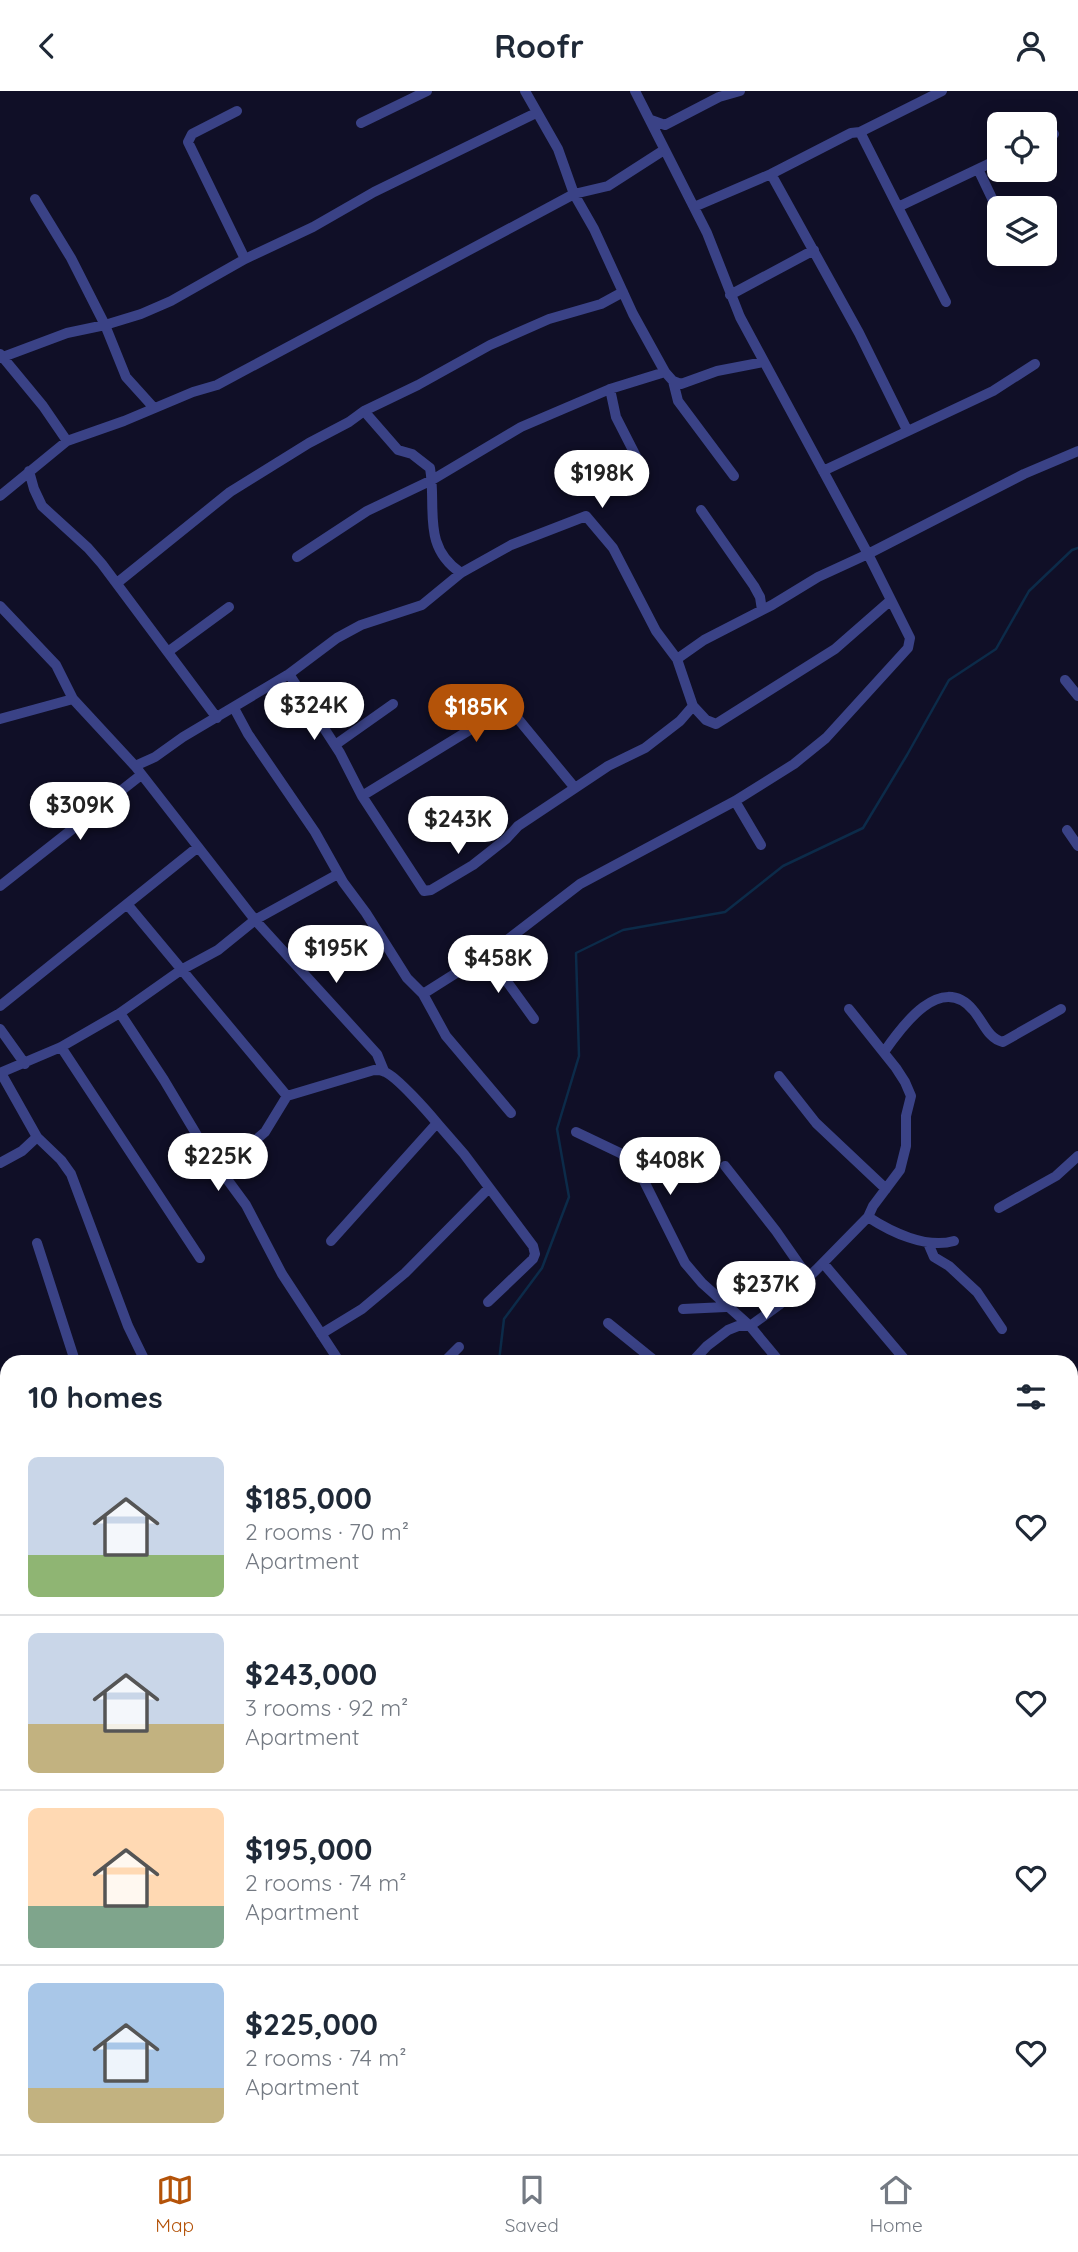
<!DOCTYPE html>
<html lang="en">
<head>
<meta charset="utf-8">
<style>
  body { margin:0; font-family:Quicksand,sans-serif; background:#f2f2f3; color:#1f2937; height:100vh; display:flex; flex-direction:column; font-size:26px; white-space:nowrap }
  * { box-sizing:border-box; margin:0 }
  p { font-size:23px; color:#747a83 }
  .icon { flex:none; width:38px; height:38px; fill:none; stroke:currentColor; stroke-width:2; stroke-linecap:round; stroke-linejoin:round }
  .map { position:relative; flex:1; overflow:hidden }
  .panel { position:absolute; left:0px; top:1264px; width:1078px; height:800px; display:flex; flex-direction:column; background:#fff; border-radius:21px 21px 0 0; box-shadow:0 4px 18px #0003 }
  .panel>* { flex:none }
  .controls { position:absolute; left:987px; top:21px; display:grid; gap:14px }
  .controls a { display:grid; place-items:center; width:70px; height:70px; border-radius:10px; background:#fff; box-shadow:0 4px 18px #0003; font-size:35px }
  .price { position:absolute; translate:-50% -60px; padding:0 16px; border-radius:24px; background:#fff; color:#222; font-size:23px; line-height:46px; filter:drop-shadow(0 2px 4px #0008) }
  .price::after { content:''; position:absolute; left:50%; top:42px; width:21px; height:16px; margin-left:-10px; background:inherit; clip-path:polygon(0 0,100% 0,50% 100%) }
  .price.current { background:#b45309; color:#fff }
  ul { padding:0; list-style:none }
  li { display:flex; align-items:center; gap:21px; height:175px; padding:0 28px }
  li+li { border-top:2px solid #e0e1e3 }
  li span { display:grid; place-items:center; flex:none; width:196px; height:140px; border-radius:10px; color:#555 }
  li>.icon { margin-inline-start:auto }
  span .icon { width:84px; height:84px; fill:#fffc; stroke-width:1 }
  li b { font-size:30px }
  h2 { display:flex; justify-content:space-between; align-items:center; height:84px; padding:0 28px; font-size:30px }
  header { display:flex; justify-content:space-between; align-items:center; height:91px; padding:0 28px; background:#fff; font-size:32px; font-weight:800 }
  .menu { display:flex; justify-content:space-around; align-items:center; height:98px; border-top:2px solid #e0e1e3; background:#fff; font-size:19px; color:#747a83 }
  .menu a { display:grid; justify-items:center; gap:4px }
  .menu .current { color:#b45309 }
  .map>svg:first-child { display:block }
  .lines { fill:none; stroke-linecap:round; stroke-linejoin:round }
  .stream { stroke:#0c2b49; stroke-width:2.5 }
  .minor { stroke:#3a4286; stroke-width:10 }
</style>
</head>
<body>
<header><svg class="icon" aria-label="back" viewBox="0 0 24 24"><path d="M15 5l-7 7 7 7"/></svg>Roofr<svg class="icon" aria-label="person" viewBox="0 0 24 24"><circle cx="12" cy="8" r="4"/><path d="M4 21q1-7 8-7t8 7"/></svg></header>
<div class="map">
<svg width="1078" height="2063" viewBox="0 0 1078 2063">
  <rect width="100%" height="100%" fill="#100f27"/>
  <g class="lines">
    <!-- stream -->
    <path class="stream" d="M499 1270 504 1228 542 1177 569 1106 557 1038 579 965 576 862 623 839 725 821 783 775 863 737 907 664 949 589 996 558 1029 500 1072 459 1078 457
      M527 2063 529 2056"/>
    <!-- minor -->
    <path class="minor" d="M525 0 558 58 574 103 594 138 633 223 665 281
      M237 20 192 43 188 51 245 168
      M651 29 665 34 719 6 740 0
      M361 32 427 0
      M860 41 942 0
      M1045 47 1054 43
      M978 78 999 122
      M771 83 859 242 907 339
      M35 108 71 167 105 234 126 286 154 317
      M694 116 771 83 851 42 860 41 946 211
      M898 116 999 68
      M730 204 814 159
      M0 263 43 315 67 350
      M0 267 67 242 105 234 141 223 171 210 245 168 313 136 374 101 536 22
      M673 290 678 310 734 385
      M610 298 616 326 640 373
      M364 320 418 294 490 254 549 228 601 213 623 201
      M29 380 34 398 42 415 88 457 102 473 217 627
      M823 380 993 300 1035 273
      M0 405 67 350 124 330 193 301 217 294 574 103 608 95 664 59
      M701 419 754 495 760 506 762 519
      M297 466 367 420 432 389 521 336 610 298 665 281 673 290 681 293 717 280 764 271
      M117 492 230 401 309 352 349 331 364 320 398 359 412 363 430 377C437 417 421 455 461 482
      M0 515 56 574 73 608 135 675 255 829 377 963 384 980
      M169 560 229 516
      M677 568 704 549 772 514 818 486 868 463 1024 383 1078 360
      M1065 589 1078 605
      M693 615 706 629 716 633 835 558 891 509
      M234 617 248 643 315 741 343 791 366 822 407 887 423 903 446 945 511 1022
      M0 628 73 608
      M335 654 393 613
      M135 675 155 666 183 646 289 583 337 547 361 534 422 514 461 482 511 454 586 425 613 457 656 540 677 568 693 615 680 630 645 657 608 675 518 735 506 748 473 774 431 799 424 800 362 705 340 662 289 583
      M362 705 499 621 508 619 514 623 575 697
      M735 710 761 754
      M1067 739 1078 755
      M0 795 141 684
      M127 813 287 1005
      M487 863 534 928
      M423 903 502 853 580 793 735 710 794 673 826 647 908 557 910 547 868 463 740 226 707 142 635 0
      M0 915 198 756
      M120 922 164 989 207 1061 246 1114 282 1183 339 1270
      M0 938 25 973
      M61 956 200 1167
      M884 961C902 935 941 881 973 919 983 930 988 948 1003 951L1061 918
      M0 982 61 956 120 922 181 879 218 859 255 829 338 783
      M1 982 37 1046 61 1069 71 1083 128 1235 145 1270
      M779 985 816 1032 886 1098
      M437 1032 464 1063 533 1155 535 1163 533 1168 488 1211
      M576 1041 620 1062 637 1076 685 1172 702 1192 750 1235 779 1270
      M244 1059 265 1041 287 1005 374 979C378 979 382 979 385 981 397 986 428 1021 437 1032L331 1150
      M0 1072 22 1060 37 1046
      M725 1075 776 1140 808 1186
      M999 1117 1056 1085 1078 1065
      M868 1126C891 1141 926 1158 954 1150
      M37 1152 75 1270
      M928 1152 934 1166 949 1175 977 1201 1002 1238
      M823 1172 906 1270
      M683 1218 726 1216
      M608 1232 655 1270
      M321 1243 362 1218 405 1182 489 1097
      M445 1270 459 1256
      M693 1270 707 1255 728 1239 738 1235H750L779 1214 816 1179 868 1126 873 1115 900 1079 906 1055V1025L911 1005 905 991 896 977 849 918
      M0 1333 7 1332
      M0 1420 7 1419
      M1071 1438 1078 1430
      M1071 1559 1078 1554
      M1071 1639 1078 1648
      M0 1644V1647
      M0 1716 7 1711
      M1071 1778 1078 1773
      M0 1820 7 1816
      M1071 1884 1078 1879
      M0 1929 7 1926
      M1071 2024 1078 2018
      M0 2053 7 2047
      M704 2056 709 2063
      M832 2056 840 2063
      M187 2063 200 2056
      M370 2063 378 2056
      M468 2063 472 2056
      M598 2063 604 2056
      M878 2063 888 2056
      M893 2063 897 2056
      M1025 2063 1033 2056"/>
  </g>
</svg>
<div class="controls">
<a><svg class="icon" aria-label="locate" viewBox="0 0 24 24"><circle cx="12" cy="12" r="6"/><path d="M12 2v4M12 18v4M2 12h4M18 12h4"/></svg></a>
<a><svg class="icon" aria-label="layers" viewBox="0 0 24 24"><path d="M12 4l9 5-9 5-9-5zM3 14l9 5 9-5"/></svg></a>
</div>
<b class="price" style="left:602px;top:419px">$198K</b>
<b class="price" style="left:314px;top:651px">$324K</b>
<b class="price current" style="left:476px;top:653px">$185K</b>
<b class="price" style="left:80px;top:751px">$309K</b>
<b class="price" style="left:458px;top:765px">$243K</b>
<b class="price" style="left:336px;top:894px">$195K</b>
<b class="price" style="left:498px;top:904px">$458K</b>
<b class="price" style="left:218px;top:1102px">$225K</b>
<b class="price" style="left:670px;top:1106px">$408K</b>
<b class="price" style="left:766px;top:1230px">$237K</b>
<section class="panel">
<h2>10 homes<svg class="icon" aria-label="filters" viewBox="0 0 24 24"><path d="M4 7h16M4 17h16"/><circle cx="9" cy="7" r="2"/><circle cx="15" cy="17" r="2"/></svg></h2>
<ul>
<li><span style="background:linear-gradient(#c9d6e8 70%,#8fb573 0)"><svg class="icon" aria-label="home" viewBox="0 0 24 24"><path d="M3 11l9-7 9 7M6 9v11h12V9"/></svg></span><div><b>$185,000</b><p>2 rooms · 70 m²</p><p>Apartment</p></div><svg class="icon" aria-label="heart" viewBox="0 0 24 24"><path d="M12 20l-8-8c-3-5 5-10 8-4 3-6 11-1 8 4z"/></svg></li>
<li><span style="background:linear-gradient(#c9d6e8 65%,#c2b280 0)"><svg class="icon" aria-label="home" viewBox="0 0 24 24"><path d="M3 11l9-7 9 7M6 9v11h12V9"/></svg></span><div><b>$243,000</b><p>3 rooms · 92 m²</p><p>Apartment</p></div><svg class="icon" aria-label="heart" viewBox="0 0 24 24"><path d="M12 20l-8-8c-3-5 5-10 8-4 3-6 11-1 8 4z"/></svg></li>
<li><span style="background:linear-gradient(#ffd9b3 70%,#7fa58c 0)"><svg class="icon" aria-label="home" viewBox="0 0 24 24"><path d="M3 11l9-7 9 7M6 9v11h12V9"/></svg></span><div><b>$195,000</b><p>2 rooms · 74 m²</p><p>Apartment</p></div><svg class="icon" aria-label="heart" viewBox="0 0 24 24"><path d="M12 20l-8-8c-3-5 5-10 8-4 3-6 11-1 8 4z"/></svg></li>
<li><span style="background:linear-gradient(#a9c7e8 75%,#c2b280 0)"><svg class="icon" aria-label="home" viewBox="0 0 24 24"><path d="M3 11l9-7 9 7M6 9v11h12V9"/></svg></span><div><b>$225,000</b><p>2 rooms · 74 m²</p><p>Apartment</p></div><svg class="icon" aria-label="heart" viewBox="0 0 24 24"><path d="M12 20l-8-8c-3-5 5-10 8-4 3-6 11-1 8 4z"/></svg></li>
</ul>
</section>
</div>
<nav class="menu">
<a class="current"><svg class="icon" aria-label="map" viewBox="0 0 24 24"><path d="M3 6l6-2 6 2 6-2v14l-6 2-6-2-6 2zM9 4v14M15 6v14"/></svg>Map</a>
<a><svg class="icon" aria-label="saved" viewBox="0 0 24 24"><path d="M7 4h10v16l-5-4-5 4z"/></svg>Saved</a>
<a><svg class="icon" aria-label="home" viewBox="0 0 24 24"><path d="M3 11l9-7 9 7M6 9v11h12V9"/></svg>Home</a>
</nav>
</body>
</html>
